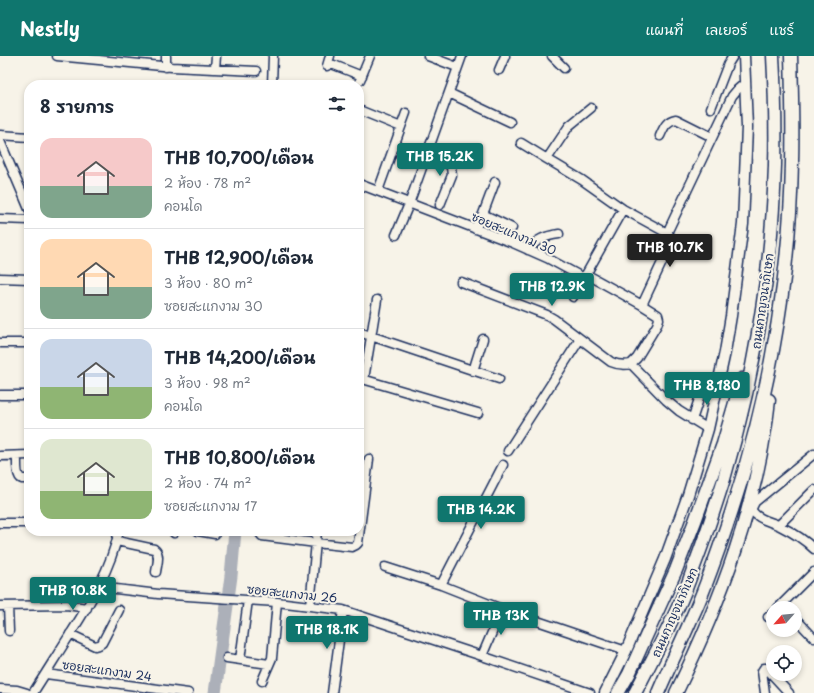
<!DOCTYPE html>
<html lang="th">
<head>
<meta charset="utf-8">
<style>
  body { margin:0; font-family:"Playpen Sans","Playpen Sans Thai",sans-serif; background:#f2f2f3; color:#1f2937; height:100vh; display:flex; flex-direction:column; font-size:15px; white-space:nowrap }
  * { box-sizing:border-box; margin:0 }
  p { font-size:13px; color:#747a83 }
  .icon { flex:none; width:22px; height:22px; fill:none; stroke:currentColor; stroke-width:2; stroke-linecap:round; stroke-linejoin:round }
  .map { position:relative; flex:1; overflow:hidden }
  .details { position:absolute; left:24px; top:24px; width:340px; height:456px; display:flex; flex-direction:column; background:#fff; border-radius:16px; box-shadow:0 2px 6px #0003 }
  .details>* { flex:none }
  .needle { width:26px; rotate:243deg }
  .controls { position:absolute; left:766px; top:545px; display:grid; gap:8px }
  .controls a { display:grid; place-items:center; width:36px; height:36px; border-radius:50%; background:#fff; box-shadow:0 2px 6px #0003; font-size:20px }
  .price { position:absolute; translate:-50% -34px; padding:0 9px; border-radius:4px; background:#0f766e; color:#fff; font-size:13px; line-height:26px; filter:drop-shadow(0 1px 2px #0008) }
  .price::after { content:''; position:absolute; left:50%; top:24px; width:12px; height:9px; margin-left:-6px; background:inherit; clip-path:polygon(0 0,100% 0,50% 100%) }
  .price.active { background:#222; color:#fff }
  ul { padding:0; list-style:none }
  li { display:flex; align-items:center; gap:12px; height:100px; padding:0 16px }
  li+li { border-top:1px solid #e0e1e3 }
  li span { display:grid; place-items:center; flex:none; width:112px; height:80px; border-radius:12px; color:#555 }
  li>.icon { margin-inline-start:auto }
  span .icon { width:48px; height:48px; fill:#fffc; stroke-width:1 }
  li b { font-size:17px }
  h2 { display:flex; justify-content:space-between; align-items:center; height:48px; padding:0 16px; font-size:17px }
  header { display:flex; align-items:center; gap:24px; box-sizing:border-box; height:56px; padding:0 20px; background:#0f766e; color:#fff }
  header strong { font-size:19px }
  nav { display:flex; gap:22px; margin-inline-start:auto; font-size:14px }
  .map>svg:first-child { display:block }
  .lines { fill:none; stroke-linecap:round; stroke-linejoin:round }
  .river { stroke:#acb0b9; stroke-width:13 }
  .minor-casing { stroke:#1b2f5e; stroke-width:11 }
  .major-casing { stroke:#1b2f5e; stroke-width:13 }
  .highway-casing { stroke:#1b2f5e; stroke-width:15 }
  .minor { stroke:#f7f3e8; stroke-width:8 }
  .major { stroke:#f7f3e8; stroke-width:10 }
  .highway { stroke:#f7f3e8; stroke-width:12 }
  .labels { text-anchor:middle; dominant-baseline:central; stroke-width:4; stroke-linejoin:round; paint-order:stroke }
  .street-label { font-size:12px; fill:#1b2f5e; stroke:#f7f3e8 }
</style>
</head>
<body>
<header>
<strong>Nestly</strong>
<nav><a>แผนที่</a><a>เลเยอร์</a><a>แชร์</a></nav>
</header>
<div class="map">
<svg width="814" height="637" viewBox="0 0 814 637">
  <rect width="100%" height="100%" fill="#f7f3e8"/>
  <filter id="ink" filterUnits="userSpaceOnUse"><feTurbulence type="fractalNoise" baseFrequency=".025" numOctaves="2"/><feDisplacementMap in="SourceGraphic" scale="8" xChannelSelector="R" yChannelSelector="G"/><feConvolveMatrix kernelMatrix="1 2 1 2 8 2 1 2 1" color-interpolation-filters="sRGB"/></filter>
  <g filter="url(#ink)">
    <g class="lines">
      <!-- river -->
      <path class="river" d="M215 637 231 520 235 475"/>
      <defs>
        <path id="minor" d="M57 0 172 11 256 15
          M428 0 457 11
          M552 0 564 12
          M334 9 362 20
          M327 10 330 0
          M166 11V0
          M215 13 216 0
          M499 14 505 0
          M360 24 370 0
          M272 29 273 0
          M449 37 510 66
          M591 52 569 70 547 103 582 124 623 153 667 177 732 40 737 34 745 27
          M711 52 728 8 733 0
          M359 54 401 71
          M0 79 29 81
          M660 80C664 71 666 65 676 63L712 81
          M0 85 29 153
          M521 87 547 103
          M426 100 447 107 451 111 452 119 440 149
          M359 128 513 187 547 202 584 222 623 153
          M378 135 406 57
          M483 158 495 126
          M0 163 29 164
          M475 173 483 158 512 172
          M396 179 409 148 462 0
          M672 185 692 195
          M528 194C537 183 545 180 559 178
          M586 218 642 249 658 259 659 263 657 269 637 302 631 308 666 344 679 355 708 373
          M0 222 29 223
          M461 226 547 259 554 263 611 306C618 309 623 310 631 308
          M573 241 584 222
          M642 249 672 185 670 180 667 177
          M359 276 499 323
          M0 287H29
          M473 315 483 283
          M359 322 478 357
          M364 323 371 281 377 244
          M0 339H29
          M692 364 703 331
          M508 395 580 283
          M814 398 755 446C753 450 750 454 754 457 760 464 772 466 780 470 792 476 804 483 814 493
          M0 400 29 399
          M17 400C17 405 16 421 22 423 23 423 27 423 29 423
          M0 467H29
          M779 469 814 434
          M198 475 215 478
          M258 475 262 480 316 487 352 491 356 489 358 487 369 403
          M174 477 175 475
          M117 485 154 493C161 498 157 508 156 516
          M385 511 441 529 502 553 626 595
          M441 529 503 409
          M99 531 158 538 277 546 343 554 482 600 590 637
          M0 550 67 549 87 552
          M8 550 9 575
          M310 550 317 475
          M778 552 814 516
          M768 561 773 557
          M795 562 814 582
          M70 578 95 590 99 589 102 587 119 554
          M482 600 502 553
          M227 602 269 608
          M240 604 248 544
          M46 618 188 637
          M262 625 272 602 277 546
          M0 633 17 634 27 637
          M33 637C46 617 58 597 71 577 92 544 110 514 119 475
          M332 637 343 554
          M765 637 762 615 764 612H766L789 637"/>
        <path id="major" d="M605 637 626 595 665 503 688 439 708 373 725 296 731 260 743 168 747 71 744 0"/>
        <path id="highway" d="M618 637 629 618 676 514 695 465 723 388 742 323
          M635 637C650 608 665 580 678 551 685 537 690 522 695 508 706 480 715 451 724 423 754 321 772 216 775 109 776 73 775 37 773 0
          M658 637C669 611 682 585 693 559 706 531 716 501 726 472 766 355 790 230 792 106 793 71 792 35 791 0
          M676 637C721 545 758 447 769 344"/>
      </defs>
      <!-- minor casing -->
      <use href="#minor" class="minor-casing"/>
      <!-- major casing -->
      <use href="#major" class="major-casing"/>
      <!-- highway casing -->
      <use href="#highway" class="highway-casing"/>
      <!-- minor -->
      <use href="#minor" class="minor"/>
      <!-- major -->
      <use href="#major" class="major"/>
      <!-- highway -->
      <use href="#highway" class="highway"/>
    </g>
  </g>
  <g class="labels">
    <!-- street labels -->
    <g class="street-label">
      <text transform="translate(514 177) rotate(23)">ซอยสะแกงาม 30</text>
      <text transform="translate(762 245) rotate(-82)">ถนนกาญจนาภิเษก</text>
      <text transform="translate(292 537) rotate(6)">ซอยสะแกงาม 26</text>
      <text transform="translate(674 556) rotate(-66)">ถนนกาญจนาภิเษก</text>
      <text transform="translate(107 614) rotate(8)">ซอยสะแกงาม 24</text>
    </g>
  </g>
</svg>
<div class="controls">
<a><svg class="needle" viewBox="-14 -14 28 28"><path d="M0-13l5 13h-10z" fill="#e53935"/><path d="M0 13l5-13h-10z" fill="#747a83"/></svg></a>
<a><svg class="icon" aria-label="locate" viewBox="0 0 24 24"><circle cx="12" cy="12" r="6"/><path d="M12 2v4M12 18v4M2 12h4M18 12h4"/></svg></a>
</div>
<b class="price" style="left:440px;top:121px">THB 15.2K</b>
<b class="price active" style="left:670px;top:212px">THB 10.7K</b>
<b class="price" style="left:552px;top:251px">THB 12.9K</b>
<b class="price" style="left:707px;top:350px">THB 8,180</b>
<b class="price" style="left:481px;top:474px">THB 14.2K</b>
<b class="price" style="left:73px;top:555px">THB 10.8K</b>
<b class="price" style="left:501px;top:580px">THB 13K</b>
<b class="price" style="left:327px;top:594px">THB 18.1K</b>
<section class="details">
<h2>8 รายการ<svg class="icon" aria-label="filters" viewBox="0 0 24 24"><path d="M4 7h16M4 17h16"/><circle cx="9" cy="7" r="2"/><circle cx="15" cy="17" r="2"/></svg></h2>
<ul>
<li><span style="background:linear-gradient(#f6c9c9 60%,#7fa58c 0)"><svg class="icon" aria-label="home" viewBox="0 0 24 24"><path d="M3 11l9-7 9 7M6 9v11h12V9"/></svg></span><div><b>THB 10,700/เดือน</b><p>2 ห้อง · 78 m²</p><p>คอนโด</p></div></li>
<li><span style="background:linear-gradient(#ffd9b3 60%,#7fa58c 0)"><svg class="icon" aria-label="home" viewBox="0 0 24 24"><path d="M3 11l9-7 9 7M6 9v11h12V9"/></svg></span><div><b>THB 12,900/เดือน</b><p>3 ห้อง · 80 m²</p><p>ซอยสะแกงาม 30</p></div></li>
<li><span style="background:linear-gradient(#c9d6e8 60%,#8fb573 0)"><svg class="icon" aria-label="home" viewBox="0 0 24 24"><path d="M3 11l9-7 9 7M6 9v11h12V9"/></svg></span><div><b>THB 14,200/เดือน</b><p>3 ห้อง · 98 m²</p><p>คอนโด</p></div></li>
<li><span style="background:linear-gradient(#dfe7d0 65%,#8fb573 0)"><svg class="icon" aria-label="home" viewBox="0 0 24 24"><path d="M3 11l9-7 9 7M6 9v11h12V9"/></svg></span><div><b>THB 10,800/เดือน</b><p>2 ห้อง · 74 m²</p><p>ซอยสะแกงาม 17</p></div></li>
</ul>
</section>
</div>
</body>
</html>
